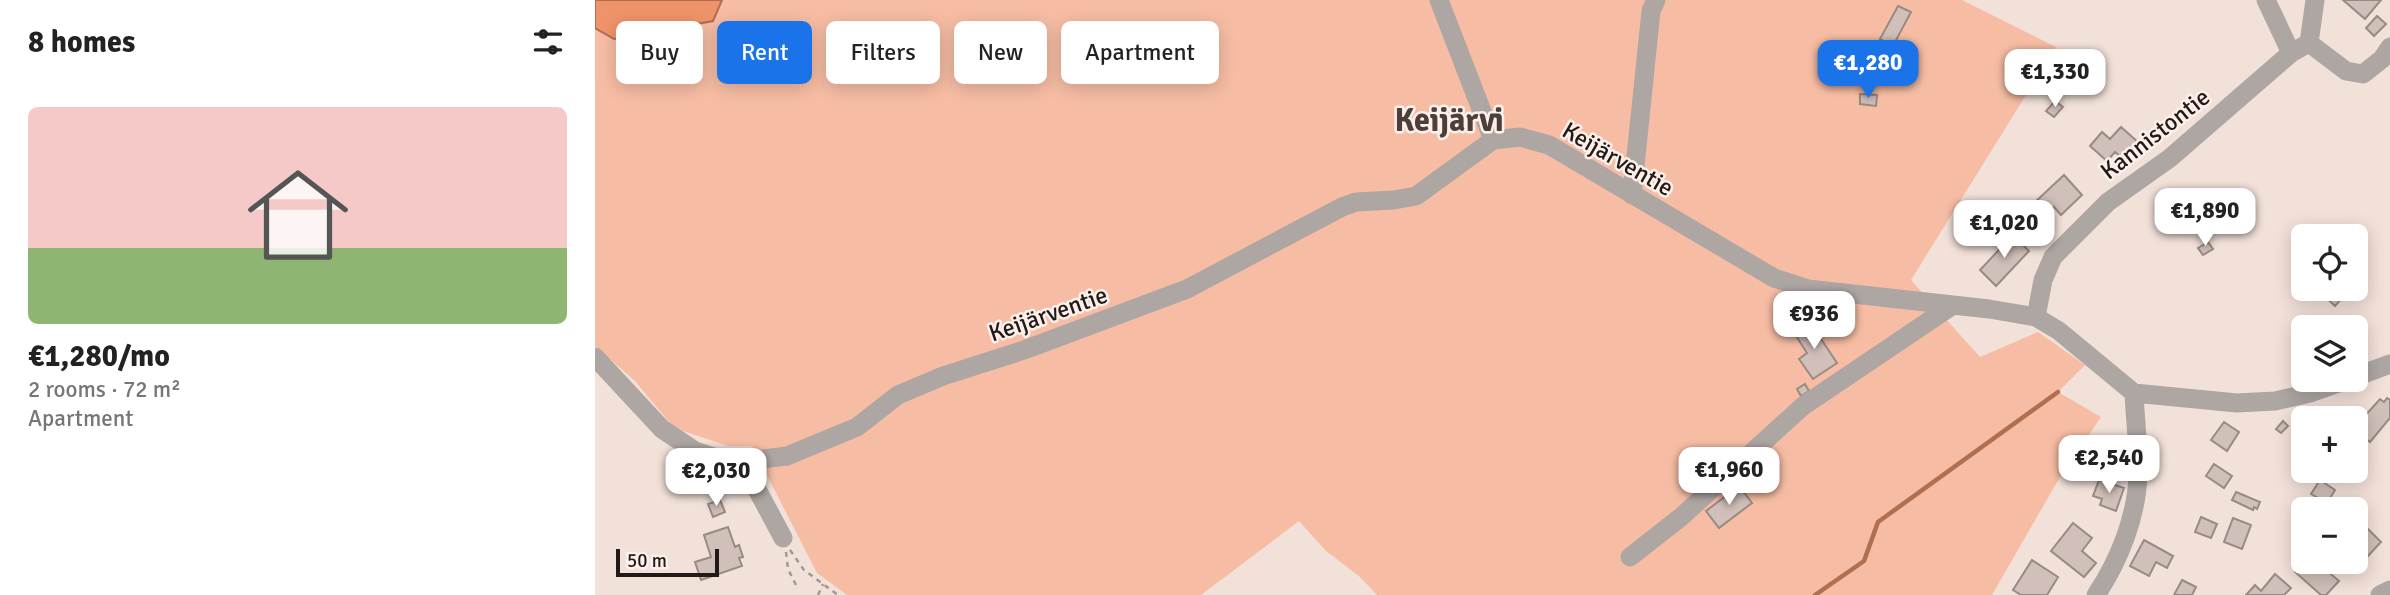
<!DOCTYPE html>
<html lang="en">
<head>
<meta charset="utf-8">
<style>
  body { margin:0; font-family:Signika,sans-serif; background:#f6f6f6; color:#222; height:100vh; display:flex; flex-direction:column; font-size:26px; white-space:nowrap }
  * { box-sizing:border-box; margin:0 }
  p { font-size:23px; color:#767676 }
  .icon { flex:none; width:38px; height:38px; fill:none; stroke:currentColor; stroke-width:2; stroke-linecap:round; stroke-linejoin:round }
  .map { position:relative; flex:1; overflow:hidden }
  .side { display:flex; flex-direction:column; background:#fff; width:595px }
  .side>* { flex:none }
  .hud { position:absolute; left:21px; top:21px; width:665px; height:63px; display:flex; gap:14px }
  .fabs { position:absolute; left:1696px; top:224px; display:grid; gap:14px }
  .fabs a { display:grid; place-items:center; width:77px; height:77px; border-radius:10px; background:#fff; box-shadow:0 4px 18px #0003; font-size:35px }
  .scale { position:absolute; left:21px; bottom:18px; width:103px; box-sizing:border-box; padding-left:7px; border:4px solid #201a18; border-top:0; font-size:19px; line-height:24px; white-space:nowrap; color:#201a18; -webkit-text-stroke:5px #fdefe9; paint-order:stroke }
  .price { position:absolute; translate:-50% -60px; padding:0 16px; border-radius:14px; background:#fff; color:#222; font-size:23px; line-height:46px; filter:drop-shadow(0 2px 4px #0008) }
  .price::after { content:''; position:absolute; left:50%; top:42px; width:21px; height:16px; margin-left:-10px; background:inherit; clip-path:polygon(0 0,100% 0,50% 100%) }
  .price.on { background:#1a73e8; color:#fff }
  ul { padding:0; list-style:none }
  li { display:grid; align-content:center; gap:14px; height:371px; padding:0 28px }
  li+li { border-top:2px solid #e0e0e0 }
  li span { display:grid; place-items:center; height:217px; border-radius:10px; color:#555 }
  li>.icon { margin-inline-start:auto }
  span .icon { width:126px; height:126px; fill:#fffc; stroke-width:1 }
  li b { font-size:30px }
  h2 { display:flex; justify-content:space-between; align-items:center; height:84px; padding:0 28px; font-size:30px }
  .tag { padding:0 24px; border-radius:10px; background:#fff; box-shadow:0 4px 18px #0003; font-size:24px; line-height:63px }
  .tag.on { background:#1a73e8; color:#fff }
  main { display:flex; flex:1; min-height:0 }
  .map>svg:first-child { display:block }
  .green { fill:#f7bda4 }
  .water { fill:#ef946a; stroke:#b16f51; stroke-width:2 }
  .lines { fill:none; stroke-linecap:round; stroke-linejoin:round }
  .stream { stroke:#b16f51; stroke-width:4.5 }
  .building { fill:#d1c0b9; stroke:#998a83; stroke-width:2 }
  .path { stroke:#a49791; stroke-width:2.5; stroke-dasharray:5 5; stroke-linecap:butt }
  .minor { stroke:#aea6a3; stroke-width:19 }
  .labels { text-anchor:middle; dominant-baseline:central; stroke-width:5; stroke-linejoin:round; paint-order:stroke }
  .street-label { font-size:24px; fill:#201a18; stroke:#fdefe9 }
  .district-label { font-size:32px; font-weight:bold; fill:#4c3f39; stroke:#fdefe9 }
</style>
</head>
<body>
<main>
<section class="side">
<h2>8 homes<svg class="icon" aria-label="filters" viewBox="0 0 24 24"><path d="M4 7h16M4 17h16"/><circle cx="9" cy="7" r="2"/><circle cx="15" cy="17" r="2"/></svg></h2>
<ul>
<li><span style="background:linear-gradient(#f6c9c9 65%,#8fb573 0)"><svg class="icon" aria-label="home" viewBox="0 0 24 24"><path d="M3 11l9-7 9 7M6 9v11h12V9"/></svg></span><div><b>€1,280/mo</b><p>2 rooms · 72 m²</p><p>Apartment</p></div></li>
</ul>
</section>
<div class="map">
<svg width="1795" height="595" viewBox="0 0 1795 595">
  <rect width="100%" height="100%" fill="#f2e1d9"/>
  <!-- green -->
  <path class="green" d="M127 0H1367L1461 47 1316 280 1385 357 1443 332 1490 365 1463 392 1506 417 1465 477 1397 595H782L765 577 731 551 704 521 606 595H252L222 573 157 446H133L79 428 40 381 0 346V28L19 39 118 21Z"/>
  <!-- water -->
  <path class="water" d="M0 0H127L118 21 19 39 0 28Z"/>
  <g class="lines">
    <!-- stream -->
    <path class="stream" d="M1220 595 1269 561 1283 522 1463 392"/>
  </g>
  <!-- building -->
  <path class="building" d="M1748 0H1786L1770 19Z
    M1303 6 1316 12 1298 46 1285 39Z
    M1782 16 1791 24 1779 36 1771 28Z
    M1265 94 1282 95 1281 106 1265 104Z
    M1460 101 1468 107 1459 117 1451 111Z
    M1526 127 1543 142 1528 159 1520 152 1512 161 1495 146 1507 132 1515 139Z
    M1469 175 1487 195 1466 215 1459 207 1450 215 1439 203Z
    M1418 235 1434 251 1401 286 1385 270Z
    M1613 242 1618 249 1608 255 1603 248Z
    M1726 289H1755L1740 306 1724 291Z
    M1743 316 1755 324 1753 327H1736Z
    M1214 321 1242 363 1218 379 1204 359 1212 353 1198 331Z
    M1210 384 1214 391 1206 396 1202 389Z
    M1792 398 1795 400V418L1775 442 1760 430V418H1757L1763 411 1769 417 1785 399 1789 402Z
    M1688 421 1693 426 1686 433 1681 429Z
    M1629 422 1644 432 1632 451 1616 440Z
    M1619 464 1637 476 1629 488 1611 476Z
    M1504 480 1529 488 1521 511 1505 505 1507 499 1498 496Z
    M1725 480 1740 490 1732 503 1716 494Z
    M1144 486 1157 503 1124 528 1111 511Z
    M1641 492 1665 502 1662 509 1659 507 1658 510 1637 500Z
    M125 500 130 512 118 517 113 504Z
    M1606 517 1622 524 1616 538 1600 532Z
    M1638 518 1656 525 1647 549 1629 542Z
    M1478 523 1497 538 1487 551 1501 563 1489 577 1456 551Z
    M1768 524 1786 542 1758 572 1747 562H1760V532Z
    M133 527 140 547 144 545 148 557 144 558 147 566 106 580 100 562 116 557 109 535Z
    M1549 540 1578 556 1572 568 1561 562 1554 576 1535 566Z
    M1437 560 1463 577 1452 595H1426L1418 590Z
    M1708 562H1722L1744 581 1731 595H1726L1700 572Z
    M1680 574 1696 588 1689 595H1651L1660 585 1666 591Z
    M1587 580 1601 587 1597 595H1579Z"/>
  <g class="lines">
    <!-- path -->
    <path class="path" d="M195 550 209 570 243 595
      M191 552 193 569 203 589
      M223 595 228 584"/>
    <!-- minor -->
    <path class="minor" d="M844 0 898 140
      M1671 0 1696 53
      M1714 43 1751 71 1768 74 1787 59 1795 47
      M1714 43 1720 0
      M1037 195 1056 11 1061 0
      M1441 317 1448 280 1458 257 1513 202 1575 158 1696 53 1714 43
      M0 357 67 429 100 451 119 457 150 461 192 456 262 427 303 395 348 376 429 350 592 289 747 207 761 202 799 200 821 196 898 140 925 137 954 145 1179 278 1213 289 1394 309 1441 317 1464 331 1539 393 1642 403 1680 401 1715 393 1752 380
      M1760 377 1795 364
      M150 461 156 478 188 538
      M1035 557 1086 517 1208 406 1358 305
      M1501 595C1524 561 1542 516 1543 474 1544 447 1540 419 1539 393
      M1785 595 1795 590"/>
  </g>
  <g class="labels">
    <!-- street labels -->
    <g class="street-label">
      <text transform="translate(1560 134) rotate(-38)">Kannistontie</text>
      <text transform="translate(1023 159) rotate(30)">Keijärventie</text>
      <text transform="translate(453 314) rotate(-19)">Keijärventie</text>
    </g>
    <!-- district labels -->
    <g class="district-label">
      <text x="854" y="120">Keijärvi</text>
    </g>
  </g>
</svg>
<div class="fabs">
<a><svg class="icon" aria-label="locate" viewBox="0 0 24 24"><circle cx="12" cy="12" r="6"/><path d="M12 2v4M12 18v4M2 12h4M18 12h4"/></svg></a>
<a><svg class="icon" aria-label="layers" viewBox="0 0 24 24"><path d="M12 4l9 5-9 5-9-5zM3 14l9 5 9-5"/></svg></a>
<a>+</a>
<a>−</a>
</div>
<div class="scale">50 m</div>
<b class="price on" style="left:1273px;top:100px">€1,280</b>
<b class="price" style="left:1460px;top:109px">€1,330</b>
<b class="price" style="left:1610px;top:248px">€1,890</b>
<b class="price" style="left:1409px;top:260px">€1,020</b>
<b class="price" style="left:1219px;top:351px">€936</b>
<b class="price" style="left:1514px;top:495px">€2,540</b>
<b class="price" style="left:1134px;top:507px">€1,960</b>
<b class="price" style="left:121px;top:508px">€2,030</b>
<div class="hud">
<a class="tag">Buy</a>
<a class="tag on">Rent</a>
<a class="tag">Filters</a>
<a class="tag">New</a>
<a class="tag">Apartment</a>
</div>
</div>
</main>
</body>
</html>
